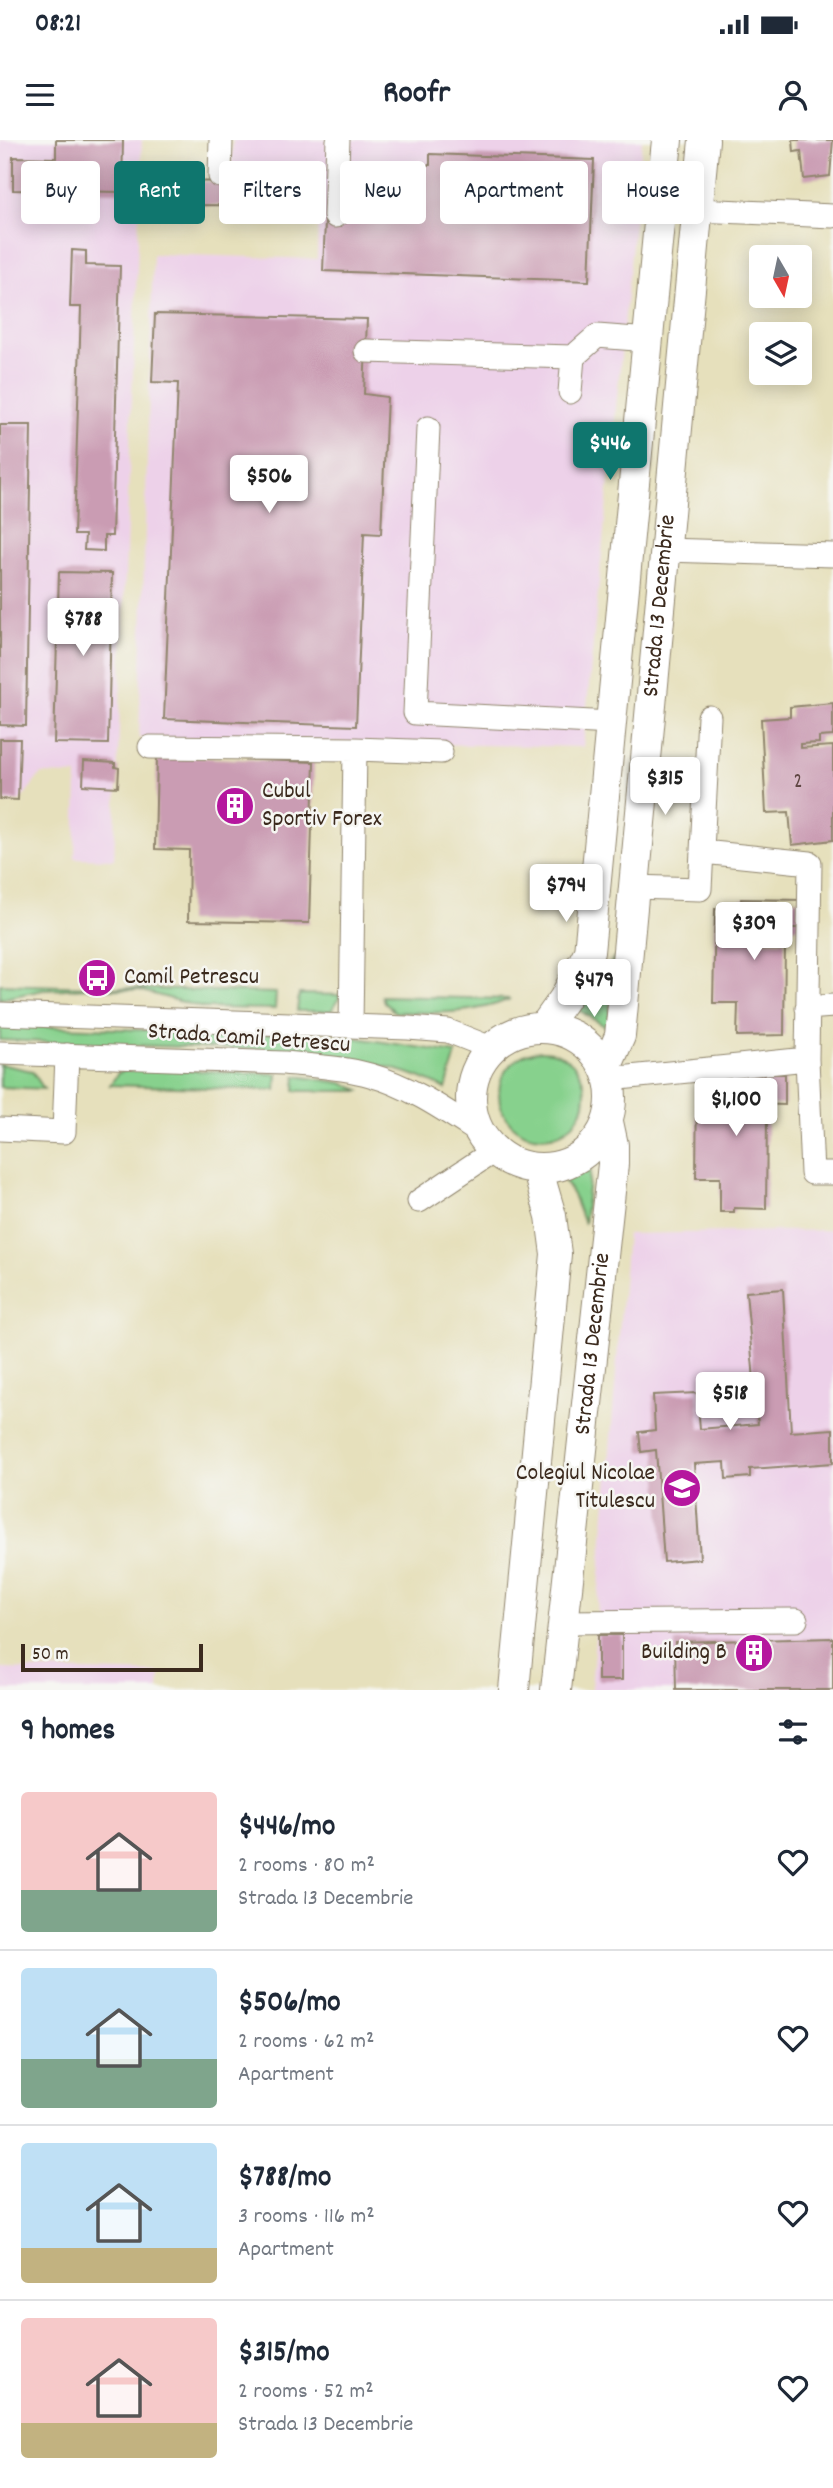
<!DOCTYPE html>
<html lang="en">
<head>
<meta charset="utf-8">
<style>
  body { margin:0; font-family:Dekko,sans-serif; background:#f2f2f3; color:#1f2937; height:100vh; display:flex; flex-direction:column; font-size:26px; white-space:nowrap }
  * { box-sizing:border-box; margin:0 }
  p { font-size:23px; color:#747a83 }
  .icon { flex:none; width:38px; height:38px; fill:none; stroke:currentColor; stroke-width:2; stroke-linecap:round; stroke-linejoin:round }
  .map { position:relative; height:1550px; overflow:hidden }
  .details { display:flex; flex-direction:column; background:#fff; flex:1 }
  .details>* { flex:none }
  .guide { position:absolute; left:21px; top:21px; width:791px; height:63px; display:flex; gap:14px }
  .needle { width:46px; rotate:171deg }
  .controls { position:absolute; left:749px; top:105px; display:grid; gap:14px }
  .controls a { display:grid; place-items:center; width:63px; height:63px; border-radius:7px; background:#fff; box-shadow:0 4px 18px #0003; font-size:35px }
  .scale { position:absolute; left:21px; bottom:18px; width:182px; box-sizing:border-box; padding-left:7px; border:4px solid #3b2a1e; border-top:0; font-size:19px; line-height:24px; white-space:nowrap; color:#3b2a1e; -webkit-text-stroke:5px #f6f6f2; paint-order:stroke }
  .price { position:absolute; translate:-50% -60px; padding:0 16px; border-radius:7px; background:#fff; color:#222; font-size:23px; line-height:46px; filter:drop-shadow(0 2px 4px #0008) }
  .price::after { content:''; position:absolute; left:50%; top:42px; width:21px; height:16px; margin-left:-10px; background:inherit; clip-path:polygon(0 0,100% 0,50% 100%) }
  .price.active { background:#0f766e; color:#fff }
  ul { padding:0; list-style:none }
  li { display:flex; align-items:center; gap:21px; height:175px; padding:0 21px }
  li+li { border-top:2px solid #e0e1e3 }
  li span { display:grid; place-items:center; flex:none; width:196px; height:140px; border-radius:7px; color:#555 }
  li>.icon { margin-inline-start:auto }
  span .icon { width:84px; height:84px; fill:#fffc; stroke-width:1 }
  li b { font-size:30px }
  h2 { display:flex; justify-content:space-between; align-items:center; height:84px; padding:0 21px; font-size:30px }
  .chip { padding:0 24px; border-radius:7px; background:#fff; box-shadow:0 4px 18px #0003; font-size:24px; line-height:63px }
  .chip.active { background:#0f766e; color:#fff }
  .status { display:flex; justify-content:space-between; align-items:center; height:49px; padding:0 35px; background:#fff; direction:ltr }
  .status svg { height:19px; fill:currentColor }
  header { display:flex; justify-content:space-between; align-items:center; height:91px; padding:0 21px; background:#fff; font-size:32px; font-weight:700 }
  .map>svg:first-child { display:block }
  .built { fill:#edd1e9 }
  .green { fill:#87d18d; stroke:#617e56; stroke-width:2 }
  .building { fill:#ca9cb3 }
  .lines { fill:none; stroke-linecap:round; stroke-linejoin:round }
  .minor-casing { stroke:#90856d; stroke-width:25 }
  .major-casing { stroke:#90856d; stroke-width:32 }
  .minor { stroke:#fff; stroke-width:23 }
  .major { stroke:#fff; stroke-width:30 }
  .labels { text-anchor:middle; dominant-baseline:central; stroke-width:5; stroke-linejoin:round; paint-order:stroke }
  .number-label { font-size:21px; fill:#5f4643 }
  .street-label { font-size:24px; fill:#3b2a1e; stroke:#f6f6f2 }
  .poi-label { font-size:24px; fill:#3b2a1e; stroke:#f6f6f2; text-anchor:start }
</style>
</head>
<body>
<div class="status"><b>08:21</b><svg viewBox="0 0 49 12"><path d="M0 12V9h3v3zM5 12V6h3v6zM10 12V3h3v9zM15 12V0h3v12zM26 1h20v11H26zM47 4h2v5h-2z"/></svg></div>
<header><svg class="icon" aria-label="menu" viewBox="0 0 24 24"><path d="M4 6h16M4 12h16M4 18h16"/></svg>Roofr<svg class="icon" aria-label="person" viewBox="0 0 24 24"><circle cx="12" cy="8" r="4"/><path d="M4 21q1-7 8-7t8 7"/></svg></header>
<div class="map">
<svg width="833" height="1550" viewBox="0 0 833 1550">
  <rect width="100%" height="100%" fill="#f6f6f2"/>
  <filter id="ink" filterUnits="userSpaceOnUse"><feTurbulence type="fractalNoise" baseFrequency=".0143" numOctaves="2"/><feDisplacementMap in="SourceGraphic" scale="14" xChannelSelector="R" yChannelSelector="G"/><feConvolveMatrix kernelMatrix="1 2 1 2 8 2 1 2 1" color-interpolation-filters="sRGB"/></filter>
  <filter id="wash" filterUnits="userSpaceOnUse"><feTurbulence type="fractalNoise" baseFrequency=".00686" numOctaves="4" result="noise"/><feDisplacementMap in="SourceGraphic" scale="28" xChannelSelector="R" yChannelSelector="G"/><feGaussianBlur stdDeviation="1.57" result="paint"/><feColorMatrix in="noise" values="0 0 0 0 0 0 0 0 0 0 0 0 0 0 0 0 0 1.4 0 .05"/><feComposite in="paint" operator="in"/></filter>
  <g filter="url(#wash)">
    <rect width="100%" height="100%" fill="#e6e0bc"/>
    <!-- built -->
    <path class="built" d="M0 0H142L114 719 75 718 77 635 41 634 19 662 0 661Z
      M233 0H642L583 607 139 598 153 114 317 119 319 32 231 29Z
      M833 1090V1550H591L627 1094Z
      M0 1529 160 1533 159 1550H0Z"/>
    <!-- green -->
    <path class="green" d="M614 817 608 888 579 870 593 856Z
      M0 844 276 853 275 869 204 868 139 850 90 848 43 850 0 859Z
      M299 854 341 855 331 871H297Z
      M382 856 510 859C472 875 435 873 395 872L384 862Z
      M0 885 350 897 456 913 446 949C365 909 275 910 186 907 124 905 62 903 0 900Z
      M499 954a43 43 0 1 1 86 0a43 43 0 1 1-86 0Z
      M0 924 32 931 44 949 0 947Z
      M131 928 277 934 276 950 110 945 118 933Z
      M296 936 342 943 362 951H295Z
      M590 1030V1031L584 1084 573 1055 564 1040Z"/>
    <g id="blocks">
      <!-- building -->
      <path class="building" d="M56 0H123L122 52 13 50V17L56 18Z
        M793 0H833L830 36 804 39 801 11 794 12Z
        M430 14 594 20 589 141 323 131 325 82 346 83 348 22 430 25Z
        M178 41 303 43 304 66 193 65 194 70 179 79Z
        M72 110 86 111V125L120 126 112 396H104V411L84 410 85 395H74L81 167H70Z
        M155 174 367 179 364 254 387 257 381 394 364 393 356 586 164 579 178 243 152 242Z
        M0 285H31L26 586 0 585Z
        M59 432 112 433 108 604 54 603Z
        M833 563V596L819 597V603L800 604V608L833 606V700L792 705 789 672 766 673 761 579 790 577V567Z
        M0 599H20L18 660 0 659Z
        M157 616 314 622 309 783 188 781 189 710 155 709Z
        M84 621 115 623V627L119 628 118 647 83 645Z
        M741 759 804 760V788H774V797H752V800L785 801 784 895 737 896 738 863H713L715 769 742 770Z
        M739 934H785V965L753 964V971H733V976H767L766 1069 734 1068V1072H720V1038H696L697 945H739Z
        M783 1149 791 1292 833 1289V1323L750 1329V1337L726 1339 725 1322 694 1324 700 1419 664 1422 656 1310 641 1312 639 1292 655 1290 653 1255 697 1253 700 1289 758 1284 746 1152Z
        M598 1495H622V1540H598Z
        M833 1498V1550H676L675 1502Z"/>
    </g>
  </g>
  <g filter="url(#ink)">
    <use href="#blocks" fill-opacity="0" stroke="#90856d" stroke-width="2"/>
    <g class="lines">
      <defs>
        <path id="minor" d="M221 0 220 36 305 38
          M696 70 833 76
          M335 76 338 0
          M366 211 573 217 597 196 649 200
          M570 252 573 217
          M428 288 415 573 612 583
          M665 410 833 415
          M150 607 355 609
          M703 712 810 723 807 919
          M633 747 700 749 709 577
          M807 868 833 866
          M0 874 408 888 448 891 491 908
          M351 886 355 609 441 612
          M0 913 284 923C312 926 342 927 370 935 410 946 446 971 480 993
          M610 939 807 919 812 1033H833
          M0 989 64 992 67 915
          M419 1061 494 1011
          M563 1482 796 1480"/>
        <g id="major">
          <path d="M544 887 564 859 589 812 667 0"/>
          <circle cx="541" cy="958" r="70"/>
          <path id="s1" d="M606 928 620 896 704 0"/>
          <path d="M514 1550 556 1114 551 1076 537 1028"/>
          <path id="s2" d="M556 1550 613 1024V1005L608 982"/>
        </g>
      </defs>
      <!-- minor casing -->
      <use href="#minor" class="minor-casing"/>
      <!-- major casing -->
      <use href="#major" class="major-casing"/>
      <!-- minor -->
      <use href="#minor" class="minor"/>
      <!-- major -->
      <use href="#major" class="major"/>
    </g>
  </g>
  <!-- icons -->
  <defs>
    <symbol id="building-disc" viewBox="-11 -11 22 22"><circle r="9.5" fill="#b5179e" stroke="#f6f6f2"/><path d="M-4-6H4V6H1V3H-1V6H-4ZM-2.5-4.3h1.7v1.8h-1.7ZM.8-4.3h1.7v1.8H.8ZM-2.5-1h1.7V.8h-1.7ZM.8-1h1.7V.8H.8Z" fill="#fff"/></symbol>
    <symbol id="bus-disc" viewBox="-11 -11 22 22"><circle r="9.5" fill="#b5179e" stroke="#f6f6f2"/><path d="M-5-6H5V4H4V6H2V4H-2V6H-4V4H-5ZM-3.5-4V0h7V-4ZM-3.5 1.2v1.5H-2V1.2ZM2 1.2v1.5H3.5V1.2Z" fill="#fff"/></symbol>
    <symbol id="university-disc" viewBox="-11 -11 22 22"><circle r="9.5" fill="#b5179e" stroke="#f6f6f2"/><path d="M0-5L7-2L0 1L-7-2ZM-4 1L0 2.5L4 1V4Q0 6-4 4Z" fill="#fff"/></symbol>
  </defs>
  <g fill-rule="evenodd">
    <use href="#building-disc" x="213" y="644" width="44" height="44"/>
    <use href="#bus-disc" x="75" y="816" width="44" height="44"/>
    <use href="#university-disc" x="660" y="1326" width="44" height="44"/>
    <use href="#building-disc" x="732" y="1491" width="44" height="44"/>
  </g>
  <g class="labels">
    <!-- number labels -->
    <g class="number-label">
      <text x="798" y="643">2</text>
    </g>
    <!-- street labels -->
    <g class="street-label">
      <text stroke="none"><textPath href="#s1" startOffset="467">Strada 13 Decembrie</textPath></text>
      <text transform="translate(249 899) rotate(4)">Strada Camil Petrescu</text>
      <text stroke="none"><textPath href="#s2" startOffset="348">Strada 13 Decembrie</textPath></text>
    </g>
    <!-- poi labels -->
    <g class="poi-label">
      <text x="262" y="652">Cubul<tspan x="262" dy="28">Sportiv Forex</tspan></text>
      <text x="124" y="838">Camil Petrescu</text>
      <text x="655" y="1334" text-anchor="end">Colegiul Nicolae<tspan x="655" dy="28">Titulescu</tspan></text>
      <text x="727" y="1513" text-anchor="end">Building B</text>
    </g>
  </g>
</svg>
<div class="controls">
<a><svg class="needle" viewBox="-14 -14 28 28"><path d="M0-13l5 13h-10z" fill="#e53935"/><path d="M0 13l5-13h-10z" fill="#747a83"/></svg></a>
<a><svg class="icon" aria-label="layers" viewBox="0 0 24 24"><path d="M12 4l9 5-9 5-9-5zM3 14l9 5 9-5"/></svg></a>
</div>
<div class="scale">50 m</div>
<b class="price active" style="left:610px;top:342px">$446</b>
<b class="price" style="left:269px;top:375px">$506</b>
<b class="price" style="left:83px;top:518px">$788</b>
<b class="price" style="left:665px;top:677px">$315</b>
<b class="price" style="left:566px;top:784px">$794</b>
<b class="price" style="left:754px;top:822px">$309</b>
<b class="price" style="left:594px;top:879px">$479</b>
<b class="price" style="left:736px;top:998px">$1,100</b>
<b class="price" style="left:730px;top:1292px">$518</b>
<div class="guide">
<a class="chip">Buy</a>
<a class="chip active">Rent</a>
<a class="chip">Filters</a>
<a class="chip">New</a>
<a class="chip">Apartment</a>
<a class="chip">House</a>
</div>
</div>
<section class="details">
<h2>9 homes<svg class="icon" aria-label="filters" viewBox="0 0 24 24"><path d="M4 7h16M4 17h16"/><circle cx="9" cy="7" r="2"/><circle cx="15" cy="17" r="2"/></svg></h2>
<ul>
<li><span style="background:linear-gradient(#f6c9c9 70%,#7fa58c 0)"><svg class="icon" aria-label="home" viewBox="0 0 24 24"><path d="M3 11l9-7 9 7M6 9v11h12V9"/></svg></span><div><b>$446/mo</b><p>2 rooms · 80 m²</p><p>Strada 13 Decembrie</p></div><svg class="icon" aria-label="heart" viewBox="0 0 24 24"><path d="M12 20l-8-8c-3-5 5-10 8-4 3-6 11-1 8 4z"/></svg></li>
<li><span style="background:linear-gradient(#bfe0f5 65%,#7fa58c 0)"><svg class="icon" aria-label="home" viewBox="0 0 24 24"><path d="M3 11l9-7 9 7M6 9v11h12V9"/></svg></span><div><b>$506/mo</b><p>2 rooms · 62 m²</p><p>Apartment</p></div><svg class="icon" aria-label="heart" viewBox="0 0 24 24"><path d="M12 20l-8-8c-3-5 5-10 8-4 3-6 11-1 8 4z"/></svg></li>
<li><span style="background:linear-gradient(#bfe0f5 75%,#c2b280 0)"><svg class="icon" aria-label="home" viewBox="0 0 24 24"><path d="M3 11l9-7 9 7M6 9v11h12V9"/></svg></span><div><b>$788/mo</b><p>3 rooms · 116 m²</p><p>Apartment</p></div><svg class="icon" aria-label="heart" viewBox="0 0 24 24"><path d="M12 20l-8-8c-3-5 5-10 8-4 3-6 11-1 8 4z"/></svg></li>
<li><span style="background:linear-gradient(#f6c9c9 75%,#c2b280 0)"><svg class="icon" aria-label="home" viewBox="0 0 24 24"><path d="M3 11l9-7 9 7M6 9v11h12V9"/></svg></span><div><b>$315/mo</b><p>2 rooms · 52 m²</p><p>Strada 13 Decembrie</p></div><svg class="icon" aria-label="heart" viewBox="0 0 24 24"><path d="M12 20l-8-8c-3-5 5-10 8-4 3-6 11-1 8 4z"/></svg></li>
</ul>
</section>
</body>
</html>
